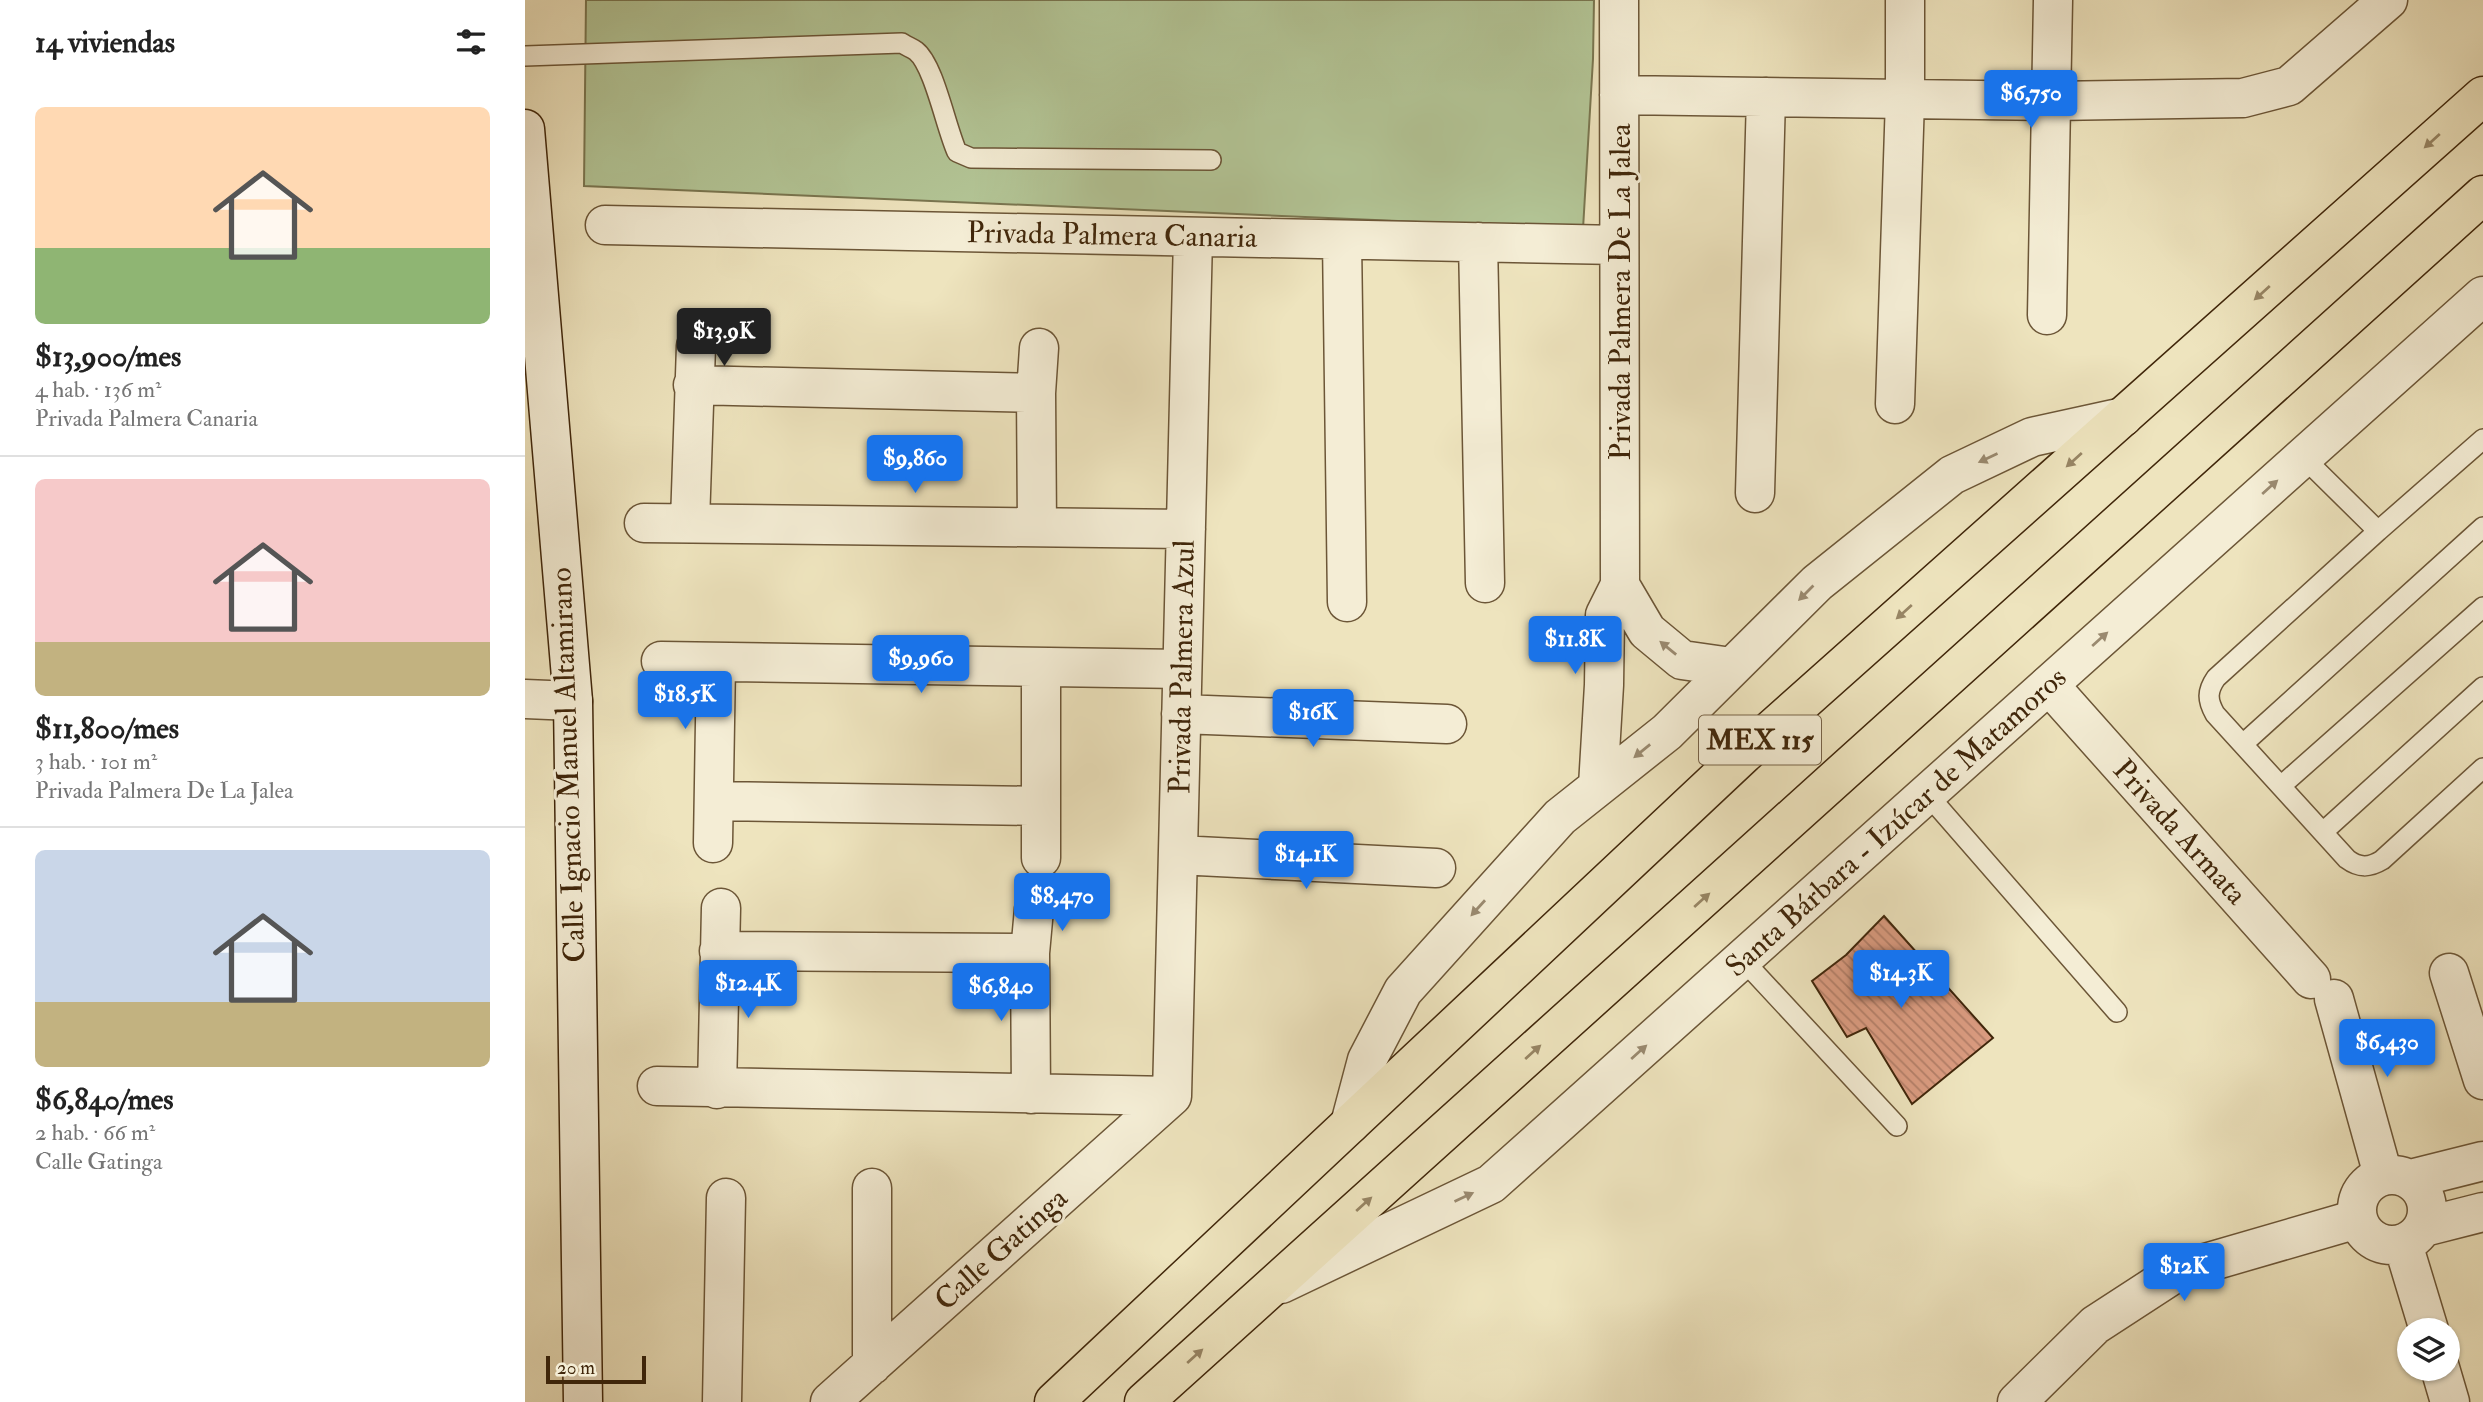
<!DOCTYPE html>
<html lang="es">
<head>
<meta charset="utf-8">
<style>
  body { margin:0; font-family:"IM FELL Double Pica",serif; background:#f6f6f6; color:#222; height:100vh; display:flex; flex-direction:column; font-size:26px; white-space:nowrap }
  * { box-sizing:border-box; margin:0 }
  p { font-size:23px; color:#767676 }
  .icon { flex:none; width:38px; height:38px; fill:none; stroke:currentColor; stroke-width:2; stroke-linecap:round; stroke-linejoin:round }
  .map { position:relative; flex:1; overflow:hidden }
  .sheet { display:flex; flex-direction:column; background:#fff; width:525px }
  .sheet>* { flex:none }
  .buttons { position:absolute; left:1872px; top:1318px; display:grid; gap:14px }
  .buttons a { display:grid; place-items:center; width:63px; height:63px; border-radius:50%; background:#fff; box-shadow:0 2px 5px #0004; font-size:35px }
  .scale { position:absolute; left:21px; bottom:18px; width:100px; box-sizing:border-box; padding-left:7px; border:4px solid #40260a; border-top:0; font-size:19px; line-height:24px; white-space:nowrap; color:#40260a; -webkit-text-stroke:5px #f4edd5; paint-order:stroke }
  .price { position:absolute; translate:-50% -60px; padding:0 16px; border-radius:7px; background:#1a73e8; color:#fff; font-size:23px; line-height:46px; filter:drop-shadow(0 2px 4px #0008) }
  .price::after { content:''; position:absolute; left:50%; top:42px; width:21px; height:16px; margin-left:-10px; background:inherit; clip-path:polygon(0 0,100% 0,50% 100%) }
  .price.on { background:#222; color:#fff }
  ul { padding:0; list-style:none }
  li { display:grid; align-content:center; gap:14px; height:371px; padding:0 35px }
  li+li { border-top:2px solid #e0e0e0 }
  li span { display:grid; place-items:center; height:217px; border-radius:10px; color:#555 }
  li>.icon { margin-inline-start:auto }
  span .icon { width:126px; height:126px; fill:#fffc; stroke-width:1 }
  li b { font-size:30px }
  h2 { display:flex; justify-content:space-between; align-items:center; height:84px; padding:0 35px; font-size:30px }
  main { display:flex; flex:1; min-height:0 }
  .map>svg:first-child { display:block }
  .grass { fill:#b3c596; stroke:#7a7650; stroke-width:2 }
  .building { fill:url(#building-back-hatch); stroke:#40260a; stroke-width:2 }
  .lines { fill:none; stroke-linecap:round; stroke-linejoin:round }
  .service-casing { stroke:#6c5637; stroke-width:22 }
  .minor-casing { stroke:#6c5637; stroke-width:41 }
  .tertiary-casing { stroke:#6c5637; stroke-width:41 }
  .secondary-casing { stroke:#40260a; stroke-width:41 }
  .primary-casing { stroke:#40260a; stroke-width:41 }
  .service { stroke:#f4edd5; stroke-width:19 }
  .minor { stroke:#f4edd5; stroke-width:38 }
  .tertiary { stroke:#f4edd5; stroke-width:38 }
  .secondary { stroke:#f4edd5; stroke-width:38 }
  .primary { stroke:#eee4be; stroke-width:38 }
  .oneway { fill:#978564 }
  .oneway2 { fill:#9a8a70 }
  .labels { text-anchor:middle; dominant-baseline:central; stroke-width:6; stroke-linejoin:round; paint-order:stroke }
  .shield { fill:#f4edd5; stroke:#766247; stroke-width:2 }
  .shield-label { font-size:28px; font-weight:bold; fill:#40260a }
  .street-label { font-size:30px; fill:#40260a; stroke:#f4edd5 }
</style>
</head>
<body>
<main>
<section class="sheet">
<h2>14 viviendas<svg class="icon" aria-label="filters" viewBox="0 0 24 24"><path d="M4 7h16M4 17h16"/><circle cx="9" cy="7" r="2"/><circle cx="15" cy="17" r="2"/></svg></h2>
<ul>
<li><span style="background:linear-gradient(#ffd9b3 65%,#8fb573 0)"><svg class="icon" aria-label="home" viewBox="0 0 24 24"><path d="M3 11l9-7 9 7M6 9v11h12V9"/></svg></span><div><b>$13,900/mes</b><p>4 hab. · 136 m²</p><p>Privada Palmera Canaria</p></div></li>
<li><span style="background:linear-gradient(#f6c9c9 75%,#c2b280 0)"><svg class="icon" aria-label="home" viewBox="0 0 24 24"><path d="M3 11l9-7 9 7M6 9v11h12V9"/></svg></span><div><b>$11,800/mes</b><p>3 hab. · 101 m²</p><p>Privada Palmera De La Jalea</p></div></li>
<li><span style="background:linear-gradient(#c9d6e8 70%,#c2b280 0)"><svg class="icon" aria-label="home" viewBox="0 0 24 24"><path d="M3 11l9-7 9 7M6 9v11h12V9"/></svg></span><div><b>$6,840/mes</b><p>2 hab. · 66 m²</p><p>Calle Gatinga</p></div></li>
</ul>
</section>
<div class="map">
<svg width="1958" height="1402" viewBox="0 0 1958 1402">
  <defs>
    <pattern id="building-back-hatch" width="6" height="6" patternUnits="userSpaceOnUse" patternTransform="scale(1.75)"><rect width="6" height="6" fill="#da9b80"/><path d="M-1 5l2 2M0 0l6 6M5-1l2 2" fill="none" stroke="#b27e67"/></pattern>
  </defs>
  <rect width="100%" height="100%" fill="#eee4be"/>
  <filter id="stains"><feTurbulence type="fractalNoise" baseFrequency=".00286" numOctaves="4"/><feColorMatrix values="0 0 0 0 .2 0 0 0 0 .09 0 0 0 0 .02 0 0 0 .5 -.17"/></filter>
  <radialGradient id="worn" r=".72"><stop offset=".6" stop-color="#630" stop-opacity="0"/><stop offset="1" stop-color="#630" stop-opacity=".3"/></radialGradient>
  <!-- grass -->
  <path class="grass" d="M61 0H1069L1068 59 1058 229 59 186Z"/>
  <!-- building -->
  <path class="building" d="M1359 916 1468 1038 1387 1104 1341 1028 1322 1037 1287 981 1321 955Z"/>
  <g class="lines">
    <defs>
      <path id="service" d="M0 56 377 43C381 46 387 48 391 51 409 65 421 128 432 152L446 158 686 160
        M1778 457 1853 531 1958 439
        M1853 531 1691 678C1682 691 1682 700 1690 714L1822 859C1834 868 1844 868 1857 860L1958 768
        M1718 744 1958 527
        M1756 786 1958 607
        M1402 794 1592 1012
        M1798 832 1958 687
        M1217 959 1372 1126"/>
      <path id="minor" d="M1094 95 1527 101 1718 98 1764 86 1863 0
        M80 225 1094 245
        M817 240 822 602
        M953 242 960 583
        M1522 315 1528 0
        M168 385 511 393
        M1370 404 1380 99V0
        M1230 493 1241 97
        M165 522 171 346
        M119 523 661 529
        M512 527 511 393 514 348
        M1095 585 1122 631 1157 660 1206 667
        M136 661 657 669
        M516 667V858
        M1524 685 1786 979
        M0 699 48 701
        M656 714 922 724
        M1073 786 1079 685 1080 615 1095 585 1094 0
        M189 801 516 806
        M188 843 191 662
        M653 855 911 868
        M194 951 505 953
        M1924 973 1958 1080
        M1809 999 1858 1175
        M132 1086 647 1096
        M192 1089 196 908
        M506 1094 505 953 509 909
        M647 1096 668 237
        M825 1124 842 1060 878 991 1035 817 1142 732 1292 583 1427 475 1507 437 1598 417
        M347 1365V1188
        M197 1402 201 1198
        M305 1402 647 1096
        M1492 1402 1570 1325 1653 1271 1832 1219"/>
      <path id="tertiary" d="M1832 1210a35 35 0 1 1 70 0a35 35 0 1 1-70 0Z
        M1886 1179 1958 1161
        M1899 1227 1958 1212
        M1878 1244 1904 1330
        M756 1284 966 1184 1958 296
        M1915 1368 1925 1402"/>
      <path id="secondary" d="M0 129 48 701 58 1402"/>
      <path id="primary" d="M529 1402 1219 754 1958 96
        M619 1402 1958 195"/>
    </defs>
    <!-- service casing -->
    <use href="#service" class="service-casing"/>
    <!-- minor casing -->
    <use href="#minor" class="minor-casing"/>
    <!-- tertiary casing -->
    <use href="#tertiary" class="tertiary-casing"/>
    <!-- secondary casing -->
    <use href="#secondary" class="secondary-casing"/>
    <!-- primary casing -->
    <use href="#primary" class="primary-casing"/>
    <!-- service -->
    <use href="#service" class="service"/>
    <!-- minor -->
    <use href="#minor" class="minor"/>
    <!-- tertiary -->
    <use href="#tertiary" class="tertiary"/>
    <!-- secondary -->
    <use href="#secondary" class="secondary"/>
    <!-- primary -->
    <use href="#primary" class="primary"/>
  </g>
  <!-- one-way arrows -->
  <defs><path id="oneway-solid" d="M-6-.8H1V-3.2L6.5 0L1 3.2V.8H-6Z" transform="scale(1.75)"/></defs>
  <g class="oneway">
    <use href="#oneway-solid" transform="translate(1907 141) rotate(138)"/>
    <use href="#oneway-solid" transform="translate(1737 293) rotate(138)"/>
    <use href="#oneway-solid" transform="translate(1549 460) rotate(138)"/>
    <use href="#oneway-solid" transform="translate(1379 612) rotate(138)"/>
    <use href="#oneway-solid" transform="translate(1177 900) rotate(-42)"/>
    <use href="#oneway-solid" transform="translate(1008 1052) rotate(-42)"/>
    <use href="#oneway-solid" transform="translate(839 1204) rotate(-42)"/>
    <use href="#oneway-solid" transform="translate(670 1356) rotate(-42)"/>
  </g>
  <g class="oneway2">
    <use href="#oneway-solid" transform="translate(1463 458) rotate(155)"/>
    <use href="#oneway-solid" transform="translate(1745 487) rotate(-42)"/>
    <use href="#oneway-solid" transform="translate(1281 593) rotate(135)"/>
    <use href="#oneway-solid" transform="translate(1575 639) rotate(-42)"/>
    <use href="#oneway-solid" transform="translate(1143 648) rotate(-141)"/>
    <use href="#oneway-solid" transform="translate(1117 751) rotate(141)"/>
    <use href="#oneway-solid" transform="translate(953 908) rotate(132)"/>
    <use href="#oneway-solid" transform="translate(1114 1052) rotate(-42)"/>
    <use href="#oneway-solid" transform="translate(939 1197) rotate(-25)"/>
  </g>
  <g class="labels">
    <!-- shield labels -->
    <rect class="shield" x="1174" y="715.5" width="122" height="49" rx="5"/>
    <g class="shield-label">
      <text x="1235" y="740">MEX 115</text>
    </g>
    <!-- street labels -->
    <g class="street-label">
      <text transform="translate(587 235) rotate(1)">Privada Palmera Canaria</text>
      <text transform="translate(1095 292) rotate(-90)">Privada Palmera De La Jalea</text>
      <text transform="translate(657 667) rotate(-89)">Privada Palmera Azul</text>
      <text transform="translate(43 765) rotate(-92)">Calle Ignacio Manuel Altamirano</text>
      <text transform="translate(1371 822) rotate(-42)">Santa Bárbara - Izúcar de Matamoros</text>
      <text transform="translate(1655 832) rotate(48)">Privada Armata</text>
      <text transform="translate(476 1249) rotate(-42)">Calle Gatinga</text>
    </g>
  </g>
  <rect width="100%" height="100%" filter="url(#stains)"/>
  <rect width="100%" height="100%" fill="url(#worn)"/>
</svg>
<div class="buttons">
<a><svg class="icon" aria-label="layers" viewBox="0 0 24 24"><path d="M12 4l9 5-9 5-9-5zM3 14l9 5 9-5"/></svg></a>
</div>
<div class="scale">20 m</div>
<b class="price" style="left:1506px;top:130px">$6,750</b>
<b class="price on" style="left:199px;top:368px">$13.9K</b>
<b class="price" style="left:390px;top:495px">$9,860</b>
<b class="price" style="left:1050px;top:676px">$11.8K</b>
<b class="price" style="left:396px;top:695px">$9,960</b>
<b class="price" style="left:160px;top:731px">$18.5K</b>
<b class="price" style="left:788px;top:749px">$16K</b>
<b class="price" style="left:781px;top:891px">$14.1K</b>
<b class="price" style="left:537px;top:933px">$8,470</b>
<b class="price" style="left:1376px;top:1010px">$14.3K</b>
<b class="price" style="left:223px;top:1020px">$12.4K</b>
<b class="price" style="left:476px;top:1023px">$6,840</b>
<b class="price" style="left:1862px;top:1079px">$6,430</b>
<b class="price" style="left:1659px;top:1303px">$12K</b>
</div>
</main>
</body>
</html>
